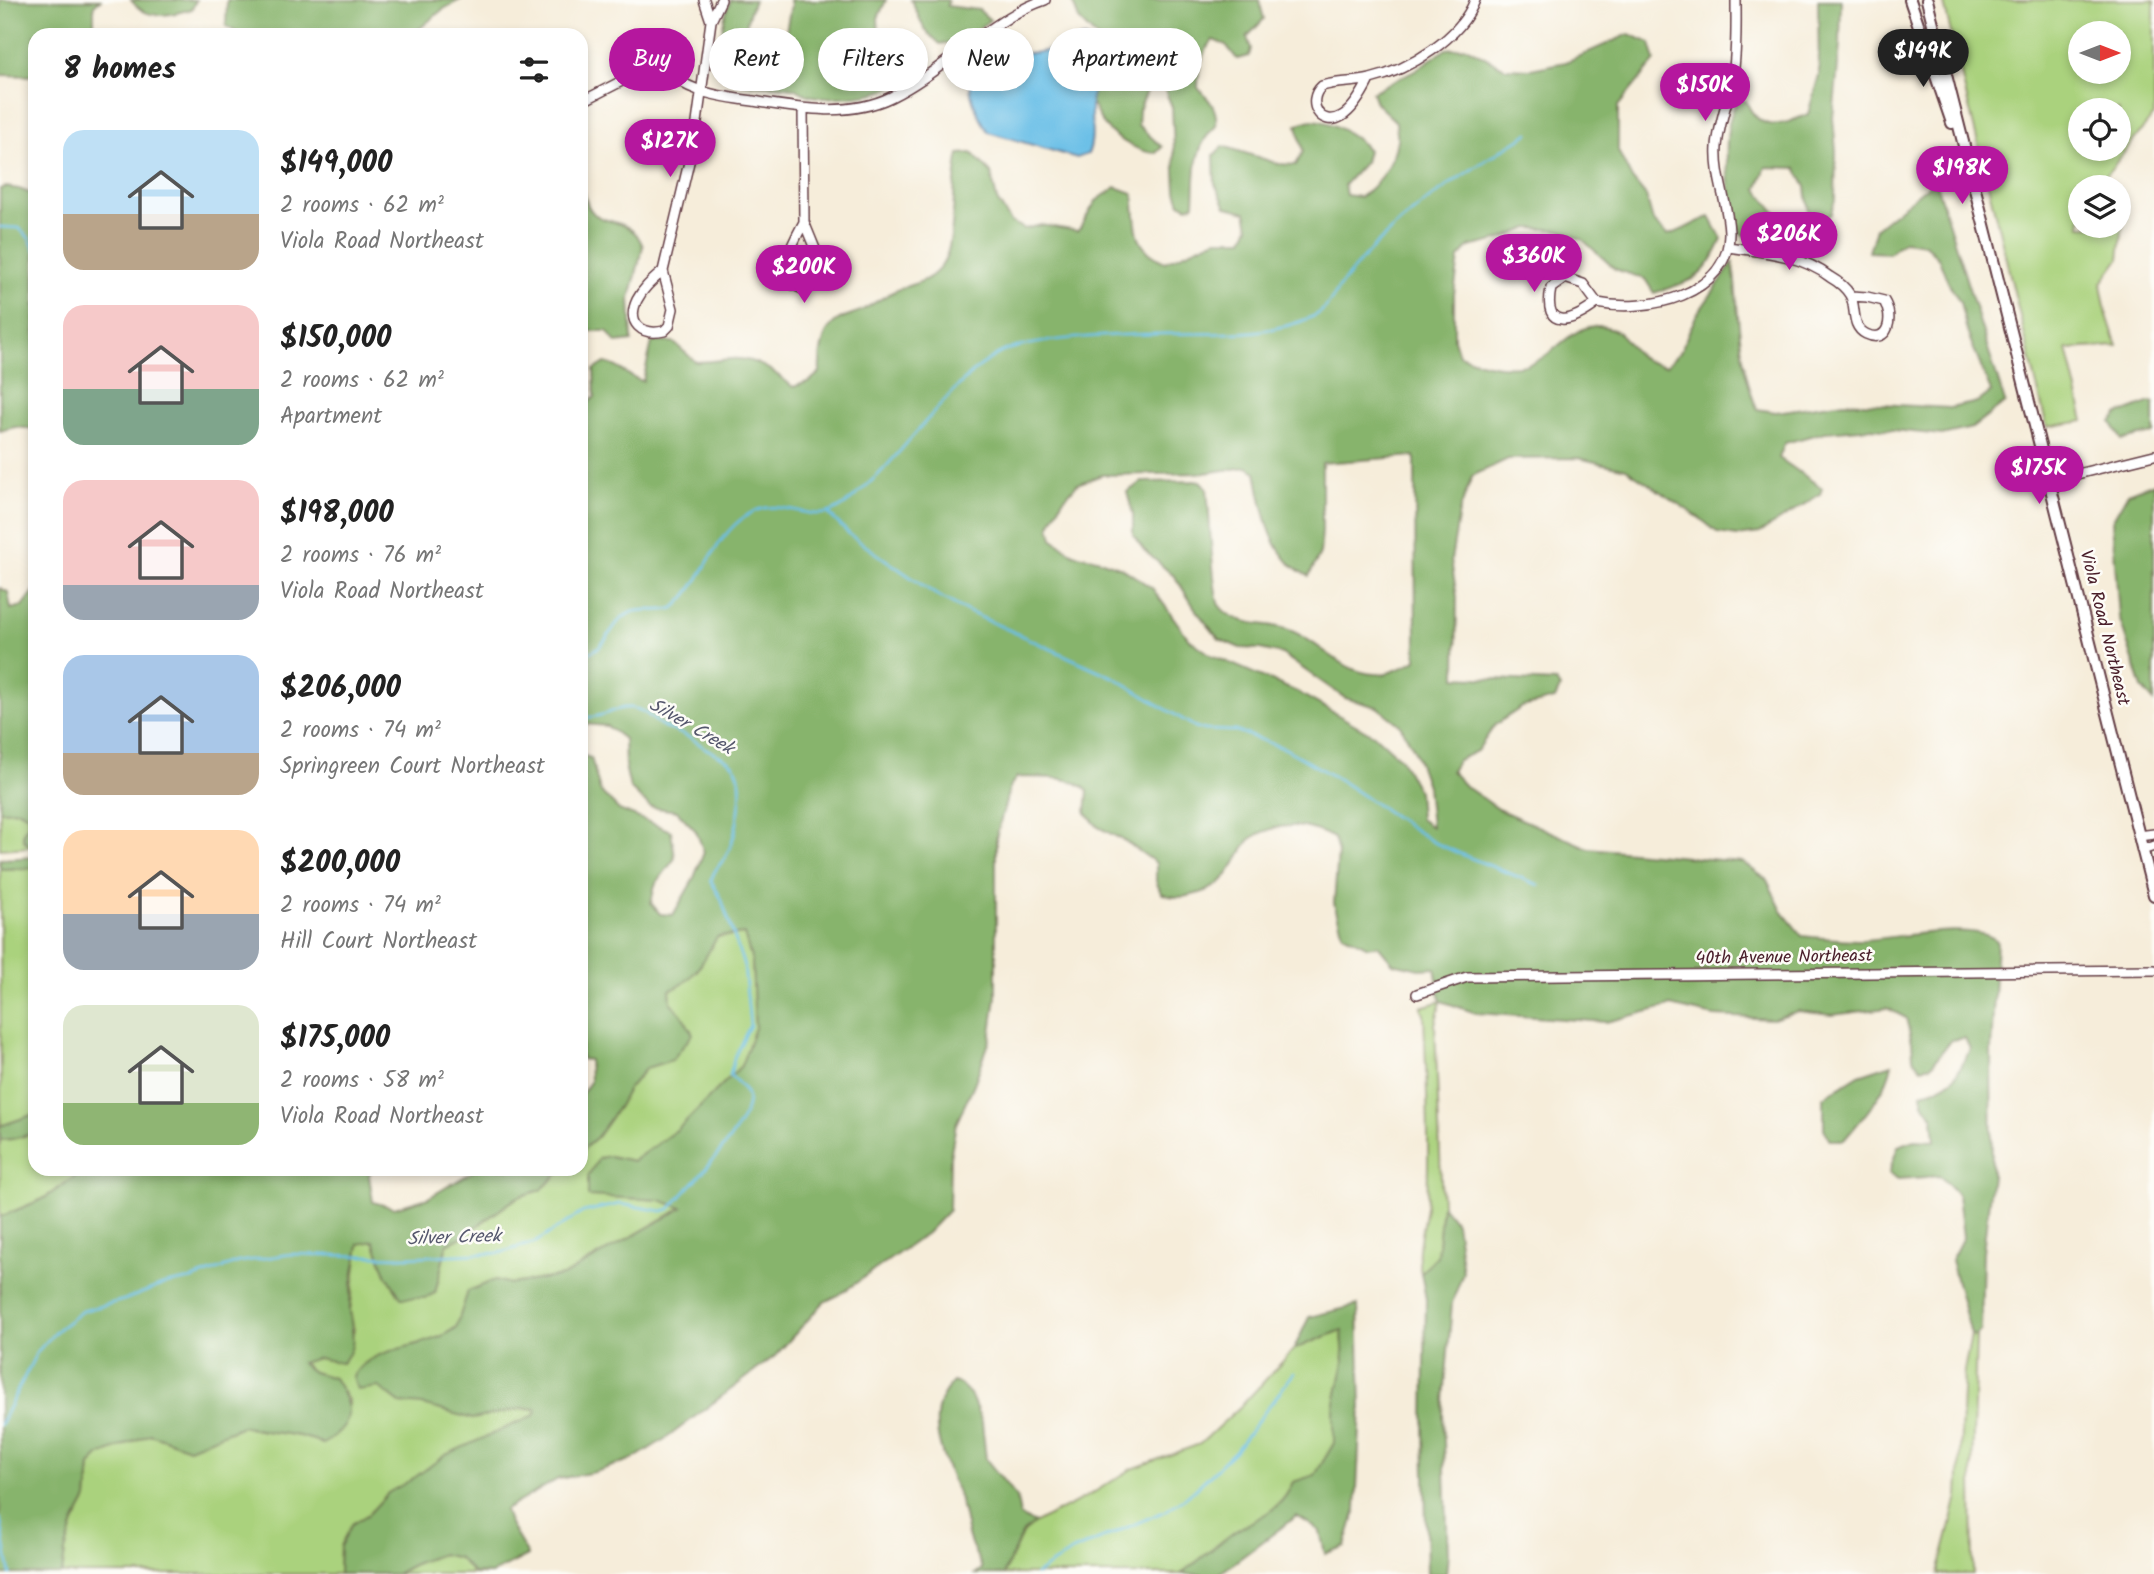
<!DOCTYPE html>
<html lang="en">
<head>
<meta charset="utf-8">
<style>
  body { margin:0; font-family:Kalam,sans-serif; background:#f6f6f6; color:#222; height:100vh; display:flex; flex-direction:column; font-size:26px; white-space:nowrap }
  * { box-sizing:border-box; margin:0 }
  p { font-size:23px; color:#767676 }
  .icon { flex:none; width:38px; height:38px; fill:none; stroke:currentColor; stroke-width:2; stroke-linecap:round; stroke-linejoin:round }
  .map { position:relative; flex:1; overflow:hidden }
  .details { position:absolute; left:28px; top:28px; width:560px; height:1148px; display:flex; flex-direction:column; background:#fff; border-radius:21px; box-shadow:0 4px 10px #0003 }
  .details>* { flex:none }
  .guide { position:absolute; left:609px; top:28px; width:665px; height:63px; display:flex; gap:14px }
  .needle { width:46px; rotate:90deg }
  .fabs { position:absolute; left:2068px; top:21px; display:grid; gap:14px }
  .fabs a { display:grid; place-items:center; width:63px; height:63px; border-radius:50%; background:#fff; box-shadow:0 4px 10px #0003; font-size:35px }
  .price { position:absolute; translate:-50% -60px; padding:0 16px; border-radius:24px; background:#b5179e; color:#fff; font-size:23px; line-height:46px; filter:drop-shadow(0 2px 4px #0008) }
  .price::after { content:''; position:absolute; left:50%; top:42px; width:21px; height:16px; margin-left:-10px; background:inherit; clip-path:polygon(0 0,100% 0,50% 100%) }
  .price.on { background:#222; color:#fff }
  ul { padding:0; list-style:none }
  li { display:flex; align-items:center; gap:21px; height:175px; padding:0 35px }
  li span { display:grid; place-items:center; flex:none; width:196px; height:140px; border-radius:21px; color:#555 }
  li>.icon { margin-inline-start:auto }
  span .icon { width:84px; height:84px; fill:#fffc; stroke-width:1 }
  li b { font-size:30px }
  h2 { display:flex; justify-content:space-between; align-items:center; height:84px; padding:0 35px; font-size:30px }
  .tag { padding:0 24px; border-radius:32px; background:#fff; box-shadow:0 4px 10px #0003; font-size:24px; line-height:63px }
  .tag.on { background:#b5179e; color:#fff }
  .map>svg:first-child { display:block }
  .green { fill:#aad27d; stroke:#7a7854; stroke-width:2; fill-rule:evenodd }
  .forest { fill:#87b46c; stroke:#686a4c; stroke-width:2; fill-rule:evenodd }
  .water { fill:#6abfe7; stroke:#5a6f89; stroke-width:2 }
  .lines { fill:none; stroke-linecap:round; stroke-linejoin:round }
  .stream { stroke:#6abfe7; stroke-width:2.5 }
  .minor-casing { stroke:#643e45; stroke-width:12 }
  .major-casing { stroke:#643e45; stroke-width:14 }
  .minor { stroke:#fff; stroke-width:9 }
  .major { stroke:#fff; stroke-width:10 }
  .labels { text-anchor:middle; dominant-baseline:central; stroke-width:5; stroke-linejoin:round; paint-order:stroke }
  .street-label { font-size:18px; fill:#4a1f2b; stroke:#fdfcf7 }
  .water-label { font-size:19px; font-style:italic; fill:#55576d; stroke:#fdfcf7 }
</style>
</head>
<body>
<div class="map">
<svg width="2154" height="1574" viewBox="0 0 2154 1574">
  <rect width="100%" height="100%" fill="#fdfcf7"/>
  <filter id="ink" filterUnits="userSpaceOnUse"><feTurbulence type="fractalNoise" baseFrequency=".0143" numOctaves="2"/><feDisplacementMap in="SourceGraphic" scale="14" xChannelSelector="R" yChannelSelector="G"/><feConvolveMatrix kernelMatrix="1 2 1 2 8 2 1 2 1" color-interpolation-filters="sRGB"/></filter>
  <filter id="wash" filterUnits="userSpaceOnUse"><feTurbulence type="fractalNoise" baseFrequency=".00686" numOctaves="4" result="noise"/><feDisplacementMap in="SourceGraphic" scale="28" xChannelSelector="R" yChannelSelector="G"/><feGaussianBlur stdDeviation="1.57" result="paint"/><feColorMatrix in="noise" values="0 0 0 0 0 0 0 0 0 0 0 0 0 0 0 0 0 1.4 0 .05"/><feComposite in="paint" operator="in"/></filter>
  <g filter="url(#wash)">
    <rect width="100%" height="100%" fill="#f6edda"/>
    <!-- green -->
    <path class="green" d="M1943 0H2154V115L2103 179 2107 187H2081V226H2119V216L2123 224 2119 259 2101 284 2106 312 2117 346 2067 349 2084 421 2047 427ZM2081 33H2119V72H2081ZM2081 110H2119V149H2081Z
      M19 810 28 815V825L23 832V839L31 847 0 849V811Z
      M35 868V1114L1 1126 0 869Z
      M744 934 752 960 755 1028 741 1066 678 1129 633 1161 609 1156 588 1195 660 1200 683 1207 563 1276 511 1284 495 1280C483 1295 471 1315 456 1327 427 1352 374 1342 353 1376L379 1387 400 1403 537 1409 535 1415 388 1493 369 1514 352 1524 340 1546 339 1574H62L65 1551 74 1523 87 1499 90 1465 100 1455 151 1434 189 1448 242 1426C271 1435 296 1431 323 1444L348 1412V1400L334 1378 313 1372 301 1362 318 1358 342 1363 354 1330 350 1311 359 1243 374 1241 386 1274 435 1293 447 1244 460 1238 518 1197 541 1190 563 1169H581V1151L597 1137 619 1106 628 1089 646 1068 672 1060 682 1015 671 1003 670 989 697 971 717 937Z
      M1441 1001 1435 1024 1442 1205 1437 1256 1421 1273C1414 1250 1425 1223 1427 1199 1430 1137 1426 1076 1424 1014L1421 1007Z
      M35 1133V1169H86L43 1199 0 1217V1140L12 1139Z
      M1342 1330 1344 1362 1334 1408V1443L1315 1476 1293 1482 1287 1496 1271 1511 1237 1531 1181 1574H1004L1022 1533 1035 1523 1088 1496 1132 1469 1200 1444 1244 1403 1294 1349Z
      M1971 1335 1976 1337 1972 1470 1973 1574H1938L1958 1497 1964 1371Z
      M442 1554 459 1558 473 1573 489 1574H396L416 1563Z"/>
    <!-- forest -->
    <path class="forest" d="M0 0H100L94 5V29L92 35H35V76L0 75Z
      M131 0H196L192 9C170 15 147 22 131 0Z
      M227 0H460L442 10 412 35H241L226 26Z
      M731 0H754C742 29 744 39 753 68L769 67 783 48 791 4 789 0H886L878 18 879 36 892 47 904 65C903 74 900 82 891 87 876 97 829 99 811 96 804 94 798 89 791 88 758 80 719 99 721 47 721 33 724 13 731 0Z
      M911 0H948L947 6 979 10 990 20 961 41 940 44 925 30Z
      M1259 0 1264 19 1247 37 1251 49 1249 56 1237 59 1226 45 1213 40C1201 55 1198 69 1198 88 1210 100 1218 109 1216 126 1192 148 1196 174 1194 204L1188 207 1180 203 1176 191 1172 107 1163 85 1150 84 1139 110 1138 125 1162 147 1156 153C1146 153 1139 150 1130 145 1104 132 1099 119 1087 94L1102 43 1079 20 1072 0Z
      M1818 0H1841L1840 45 1833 118 1836 151 1835 199 1831 214 1822 220 1809 214 1806 187 1796 168 1766 167 1757 189 1777 214 1775 232 1769 241 1740 234C1729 201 1717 129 1739 99L1746 101C1760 134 1781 126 1808 114L1819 75Z
      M1629 34 1650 43 1655 61 1618 106V151L1632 179 1646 196 1653 221 1667 235C1683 232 1693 222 1710 217L1722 239C1705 280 1693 280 1654 293L1645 279 1615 269 1583 240 1560 230 1529 228 1499 240 1469 247 1459 258 1454 294V339L1459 355C1484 365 1517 374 1542 358 1559 347 1577 325 1598 326 1627 327 1626 349 1645 360 1651 363 1659 364 1666 366L1680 352 1696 316 1733 263C1739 311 1738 364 1757 409L1776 412 1844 402 1950 408 1978 402 1991 392 1967 332 1960 302 1948 282 1939 259 1925 244 1904 241 1889 253 1869 252 1876 228 1935 180 2005 403 1972 428 1942 435 1873 428 1825 432 1785 443 1779 458 1822 488 1820 494 1760 533 1737 536 1718 533 1701 519 1626 469 1578 458 1508 459 1472 476 1459 512 1451 560 1457 597 1456 677 1556 682 1560 688 1555 699 1522 707 1495 725 1477 751 1458 760 1451 771 1465 786 1500 810 1588 848 1742 862 1767 880 1782 911 1802 936C1822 938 1842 940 1862 940 1892 939 1974 920 1997 941L1991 1050 1992 1175 1983 1252 1981 1330 1976 1336 1971 1335 1951 1260 1963 1237 1958 1195 1940 1176 1898 1179 1889 1173 1898 1146 1915 1140 1935 1141 1933 1117 1923 1103 1921 1093C1953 1087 1957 1076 1970 1049L1965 1038 1951 1040 1931 1066 1921 1068 1913 1058 1912 1042 1906 1018 1887 1008 1832 1015 1798 1011 1773 1019 1714 1016 1670 1006 1606 1022 1476 1013 1441 1001 1435 968 1419 969 1393 963 1378 945 1368 947 1343 934 1334 903 1338 853 1334 838C1307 824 1280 820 1252 838 1247 841 1243 849 1240 855 1226 878 1220 889 1192 895 1181 898 1171 898 1161 893L1156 881V863L1125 841 1098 827 1086 813 1088 791C1071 774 1041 778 1017 777L1010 786 996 838V997L990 1040 974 1084 956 1124 950 1157 949 1210 927 1233 839 1295 824 1302 775 1356 668 1437 633 1459 595 1472 558 1479 505 1510 509 1523 528 1555 491 1574 473 1573 459 1558 442 1554 416 1563 396 1574H339L340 1546 352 1524 369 1514 388 1493 414 1478 445 1455 535 1415 537 1409 524 1408 473 1419 422 1405 400 1403 379 1387 357 1390 353 1376C370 1349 409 1349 437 1338 443 1336 450 1331 456 1328L468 1291 495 1280 511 1284 563 1276 682 1208 660 1200 588 1196V1176L599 1158 609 1156 633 1161 678 1129 741 1066 755 1028 752 961 744 934 717 937C706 956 693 984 670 990L671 1003 682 1015 693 1034 672 1060 646 1068 628 1089 619 1106 597 1137 581 1151V1095L590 1082 589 1060 581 1059V755L591 758 600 791 619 810 671 831 675 858 655 885 651 903 660 914 673 915 693 880 704 852 696 831 677 811 650 807 630 788 625 766 624 739 607 726 584 724 581 720V408L595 397 594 370 605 363C623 366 625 377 643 381L652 342H673L696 362C708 362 719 360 731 359 755 357 775 372 793 387L810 381 820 372C819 356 822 332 835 322 842 316 856 314 864 309 875 303 886 295 897 290 915 282 928 284 942 265 957 244 951 183 959 154L972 153 991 173 997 200 1011 222 1025 229 1041 225 1078 231 1096 201 1116 187 1133 193C1137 225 1131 248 1165 262L1216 239H1243L1249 227 1246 212 1226 207 1215 184 1214 155 1223 146 1279 164 1296 165 1303 151 1297 125C1302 123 1308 120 1313 120 1333 121 1356 136 1368 150L1365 162 1344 185 1346 195 1360 197C1378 186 1394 161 1397 140 1398 135 1396 128 1396 122L1376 103 1372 92 1415 70 1446 49 1466 47 1505 68 1531 69 1566 62ZM1415 456 1416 660C1405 666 1390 675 1376 674 1342 673 1322 644 1292 631 1268 621 1235 628 1219 605 1213 596 1209 506 1207 488L1200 481 1142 482 1127 492 1133 514V535L1144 550 1175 577 1198 613 1219 639 1240 648 1260 649 1282 654 1345 698 1377 707 1400 725 1414 749 1427 786 1431 827 1420 819 1418 791 1401 759 1377 737 1297 692 1211 655 1189 639 1152 588 1122 568 1097 559 1074 554 1053 539 1050 525 1062 501 1077 484 1102 475 1204 473 1247 467 1256 472C1263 510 1270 560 1309 576L1320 554 1322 531V463Z
      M5 187 19 189 35 195V429L15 427 0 431V189Z
      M581 192H584C590 229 614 214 634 232 638 235 641 242 643 246L630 298 632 341 616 343 607 331H590L581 338Z
      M2151 402 2154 403V433L2122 440 2111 422 2119 414Z
      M2154 483V702L2142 688 2119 617 2112 521 2128 493Z
      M0 588 8 592 11 609 23 606 35 590V848L31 847 23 839V832L28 825V815L19 810 0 811Z
      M35 857V868L0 869V859Z
      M1892 1064C1886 1094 1863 1117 1844 1140H1830L1824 1129V1097L1859 1075Z
      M35 1114V1133L12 1139 0 1140V1126Z
      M86 1169H371L369 1176 373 1202 394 1208 428 1198 477 1169H563L541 1190 518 1197 460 1238 447 1244 435 1293 425 1298H401L386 1274 374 1241 359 1244C356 1265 349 1289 350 1311 351 1333 359 1345 342 1363L318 1358 301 1363 313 1372 334 1378C353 1409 356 1423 323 1444 296 1431 271 1435 242 1426L189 1448 150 1434 100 1455 90 1465 87 1499 74 1523 65 1551 62 1574H0V1217L43 1199Z
      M1442 1205 1456 1223 1463 1272 1452 1303 1443 1413 1448 1554 1446 1574H1427L1424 1426 1426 1299 1421 1273 1437 1256Z
      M1358 1305 1361 1406 1356 1510 1345 1546 1325 1554 1320 1531 1297 1516 1219 1574H1181C1200 1560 1218 1543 1237 1530 1262 1515 1281 1511 1293 1482L1315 1475 1334 1443V1408L1344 1362 1342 1330 1294 1349 1309 1317Z
      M953 1382 960 1384 970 1394 982 1422 986 1459 1017 1498 1020 1516 1035 1523 1022 1533 1004 1574H975L982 1569C980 1560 974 1553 971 1544 965 1529 965 1513 959 1497 945 1461 920 1415 953 1382Z"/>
    <!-- water -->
    <path class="water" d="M1086 38C1094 44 1101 49 1102 60 1104 73 1092 89 1091 103 1090 120 1095 138 1088 154L1077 158 988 132C974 107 955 75 991 58 1006 51 1028 55 1045 51 1061 47 1068 39 1086 38Z"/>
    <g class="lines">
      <!-- stream -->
      <path class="stream" d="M0 227 19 228 29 238 35 250
        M828 513 850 535 935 594 969 612 1115 678 1195 727 1205 730 1237 731 1286 749 1338 779 1433 842 1468 857 1539 885
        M581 654C610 651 607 624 630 613 643 607 660 613 674 608 705 582 712 536 749 514 778 496 807 521 831 512 849 505 863 488 877 476 910 444 968 361 1010 349 1054 337 1111 335 1157 334 1209 332 1265 339 1314 316 1329 309 1334 293 1344 281 1357 264 1372 248 1387 234 1429 195 1481 163 1529 133
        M0 1425 37 1352 57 1330 82 1311 124 1300 165 1284 192 1279 239 1262 291 1254 406 1257 500 1253 536 1242 583 1212 620 1204 662 1211 670 1209C687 1187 755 1123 747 1095 745 1087 735 1081 730 1075L734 1058 750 1025 744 966 721 898 711 881C714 867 721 866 727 854 736 837 748 782 734 766 727 757 712 753 702 746 690 736 678 733 664 727 652 721 647 710 632 708 614 706 603 719 586 717L581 702
        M0 1518 10 1574
        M1036 1574 1073 1551 1165 1511 1188 1496 1235 1451 1294 1373"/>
    </g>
  </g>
  <g filter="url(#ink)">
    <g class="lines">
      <defs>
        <path id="minor" d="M704 0 711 21
          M1369 80C1363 92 1354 109 1342 116 1320 129 1305 101 1322 86 1338 81 1355 83 1370 79 1409 70 1461 38 1475 0
          M581 102 655 64C693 95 713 95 759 102 802 109 850 117 891 97 920 83 945 62 971 43 995 26 1018 9 1045 0
          M803 110 804 222 822 266 819 282 805 290 791 284C780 263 794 241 804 222
          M1728 247C1764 252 1800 254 1830 277 1837 281 1846 288 1850 295 1857 307 1850 326 1866 334 1889 345 1894 317 1884 301L1867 297 1851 296
          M663 271C653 280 643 288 637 300 626 323 642 336 664 331L669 326 673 309 663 271 695 137 711 21 721 0
          M1597 303C1574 321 1542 333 1551 288L1565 278 1583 284 1597 303C1647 313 1730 296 1729 232 1728 203 1715 177 1717 147 1719 122 1729 99 1733 75 1737 50 1736 25 1736 0
          M2049 481 2154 455
          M2139 836 2154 834
          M2142 850 2154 846
          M1417 994 1467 977 2154 970"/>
        <path id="major" d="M1910 0 1952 123
          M1927 0 2154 895"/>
      </defs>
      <!-- minor casing -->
      <use href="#minor" class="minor-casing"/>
      <!-- major casing -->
      <use href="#major" class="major-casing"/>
      <!-- minor -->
      <use href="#minor" class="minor"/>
      <!-- major -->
      <use href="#major" class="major"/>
    </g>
  </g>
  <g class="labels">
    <!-- street labels -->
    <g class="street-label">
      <text transform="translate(2104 628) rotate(76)">Viola Road Northeast</text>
      <text transform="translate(1784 958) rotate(-1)">40th Avenue Northeast</text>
    </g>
    <!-- water labels -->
    <g class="water-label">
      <text transform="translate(691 727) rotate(30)">Silver Creek</text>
      <text transform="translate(454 1238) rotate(-2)">Silver Creek</text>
    </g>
  </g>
</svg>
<div class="fabs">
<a><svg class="needle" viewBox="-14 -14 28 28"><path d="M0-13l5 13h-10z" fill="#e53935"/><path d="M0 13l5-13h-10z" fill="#767676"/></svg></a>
<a><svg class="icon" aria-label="locate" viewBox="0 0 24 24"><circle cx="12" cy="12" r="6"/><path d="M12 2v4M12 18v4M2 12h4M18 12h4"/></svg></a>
<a><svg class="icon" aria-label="layers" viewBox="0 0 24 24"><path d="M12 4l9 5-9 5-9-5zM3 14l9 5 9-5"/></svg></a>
</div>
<b class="price on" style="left:1923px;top:89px">$149K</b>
<b class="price" style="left:1705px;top:123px">$150K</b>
<b class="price" style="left:670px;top:179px">$127K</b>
<b class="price" style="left:1962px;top:206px">$198K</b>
<b class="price" style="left:1789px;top:272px">$206K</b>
<b class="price" style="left:1534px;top:294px">$360K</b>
<b class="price" style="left:804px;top:305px">$200K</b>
<b class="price" style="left:2039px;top:506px">$175K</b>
<div class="guide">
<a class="tag on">Buy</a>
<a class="tag">Rent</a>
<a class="tag">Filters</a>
<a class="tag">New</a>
<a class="tag">Apartment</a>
</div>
<section class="details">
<h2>8 homes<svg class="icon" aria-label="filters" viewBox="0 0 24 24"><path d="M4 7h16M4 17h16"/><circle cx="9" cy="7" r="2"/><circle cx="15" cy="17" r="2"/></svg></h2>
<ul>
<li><span style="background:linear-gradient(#bfe0f5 60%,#b9a48a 0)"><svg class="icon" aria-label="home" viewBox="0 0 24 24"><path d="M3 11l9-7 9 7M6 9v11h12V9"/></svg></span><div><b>$149,000</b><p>2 rooms · 62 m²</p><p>Viola Road Northeast</p></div></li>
<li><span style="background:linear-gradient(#f6c9c9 60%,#7fa58c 0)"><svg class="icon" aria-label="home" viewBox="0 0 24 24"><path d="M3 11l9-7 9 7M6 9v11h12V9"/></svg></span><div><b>$150,000</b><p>2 rooms · 62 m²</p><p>Apartment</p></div></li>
<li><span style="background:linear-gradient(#f6c9c9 75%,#9aa5b1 0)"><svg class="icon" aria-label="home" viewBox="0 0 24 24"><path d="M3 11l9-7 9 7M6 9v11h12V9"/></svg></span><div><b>$198,000</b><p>2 rooms · 76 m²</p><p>Viola Road Northeast</p></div></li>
<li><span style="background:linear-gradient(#a9c7e8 70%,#b9a48a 0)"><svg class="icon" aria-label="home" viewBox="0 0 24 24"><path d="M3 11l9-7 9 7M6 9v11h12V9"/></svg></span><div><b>$206,000</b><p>2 rooms · 74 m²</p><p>Springreen Court Northeast</p></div></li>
<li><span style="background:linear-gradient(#ffd9b3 60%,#9aa5b1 0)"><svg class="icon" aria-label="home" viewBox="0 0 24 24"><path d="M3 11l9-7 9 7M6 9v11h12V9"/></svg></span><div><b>$200,000</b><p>2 rooms · 74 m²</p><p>Hill Court Northeast</p></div></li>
<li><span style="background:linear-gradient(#dfe7d0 70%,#8fb573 0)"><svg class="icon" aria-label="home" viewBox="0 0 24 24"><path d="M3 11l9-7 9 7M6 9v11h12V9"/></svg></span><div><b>$175,000</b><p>2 rooms · 58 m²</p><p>Viola Road Northeast</p></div></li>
</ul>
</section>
</div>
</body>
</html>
